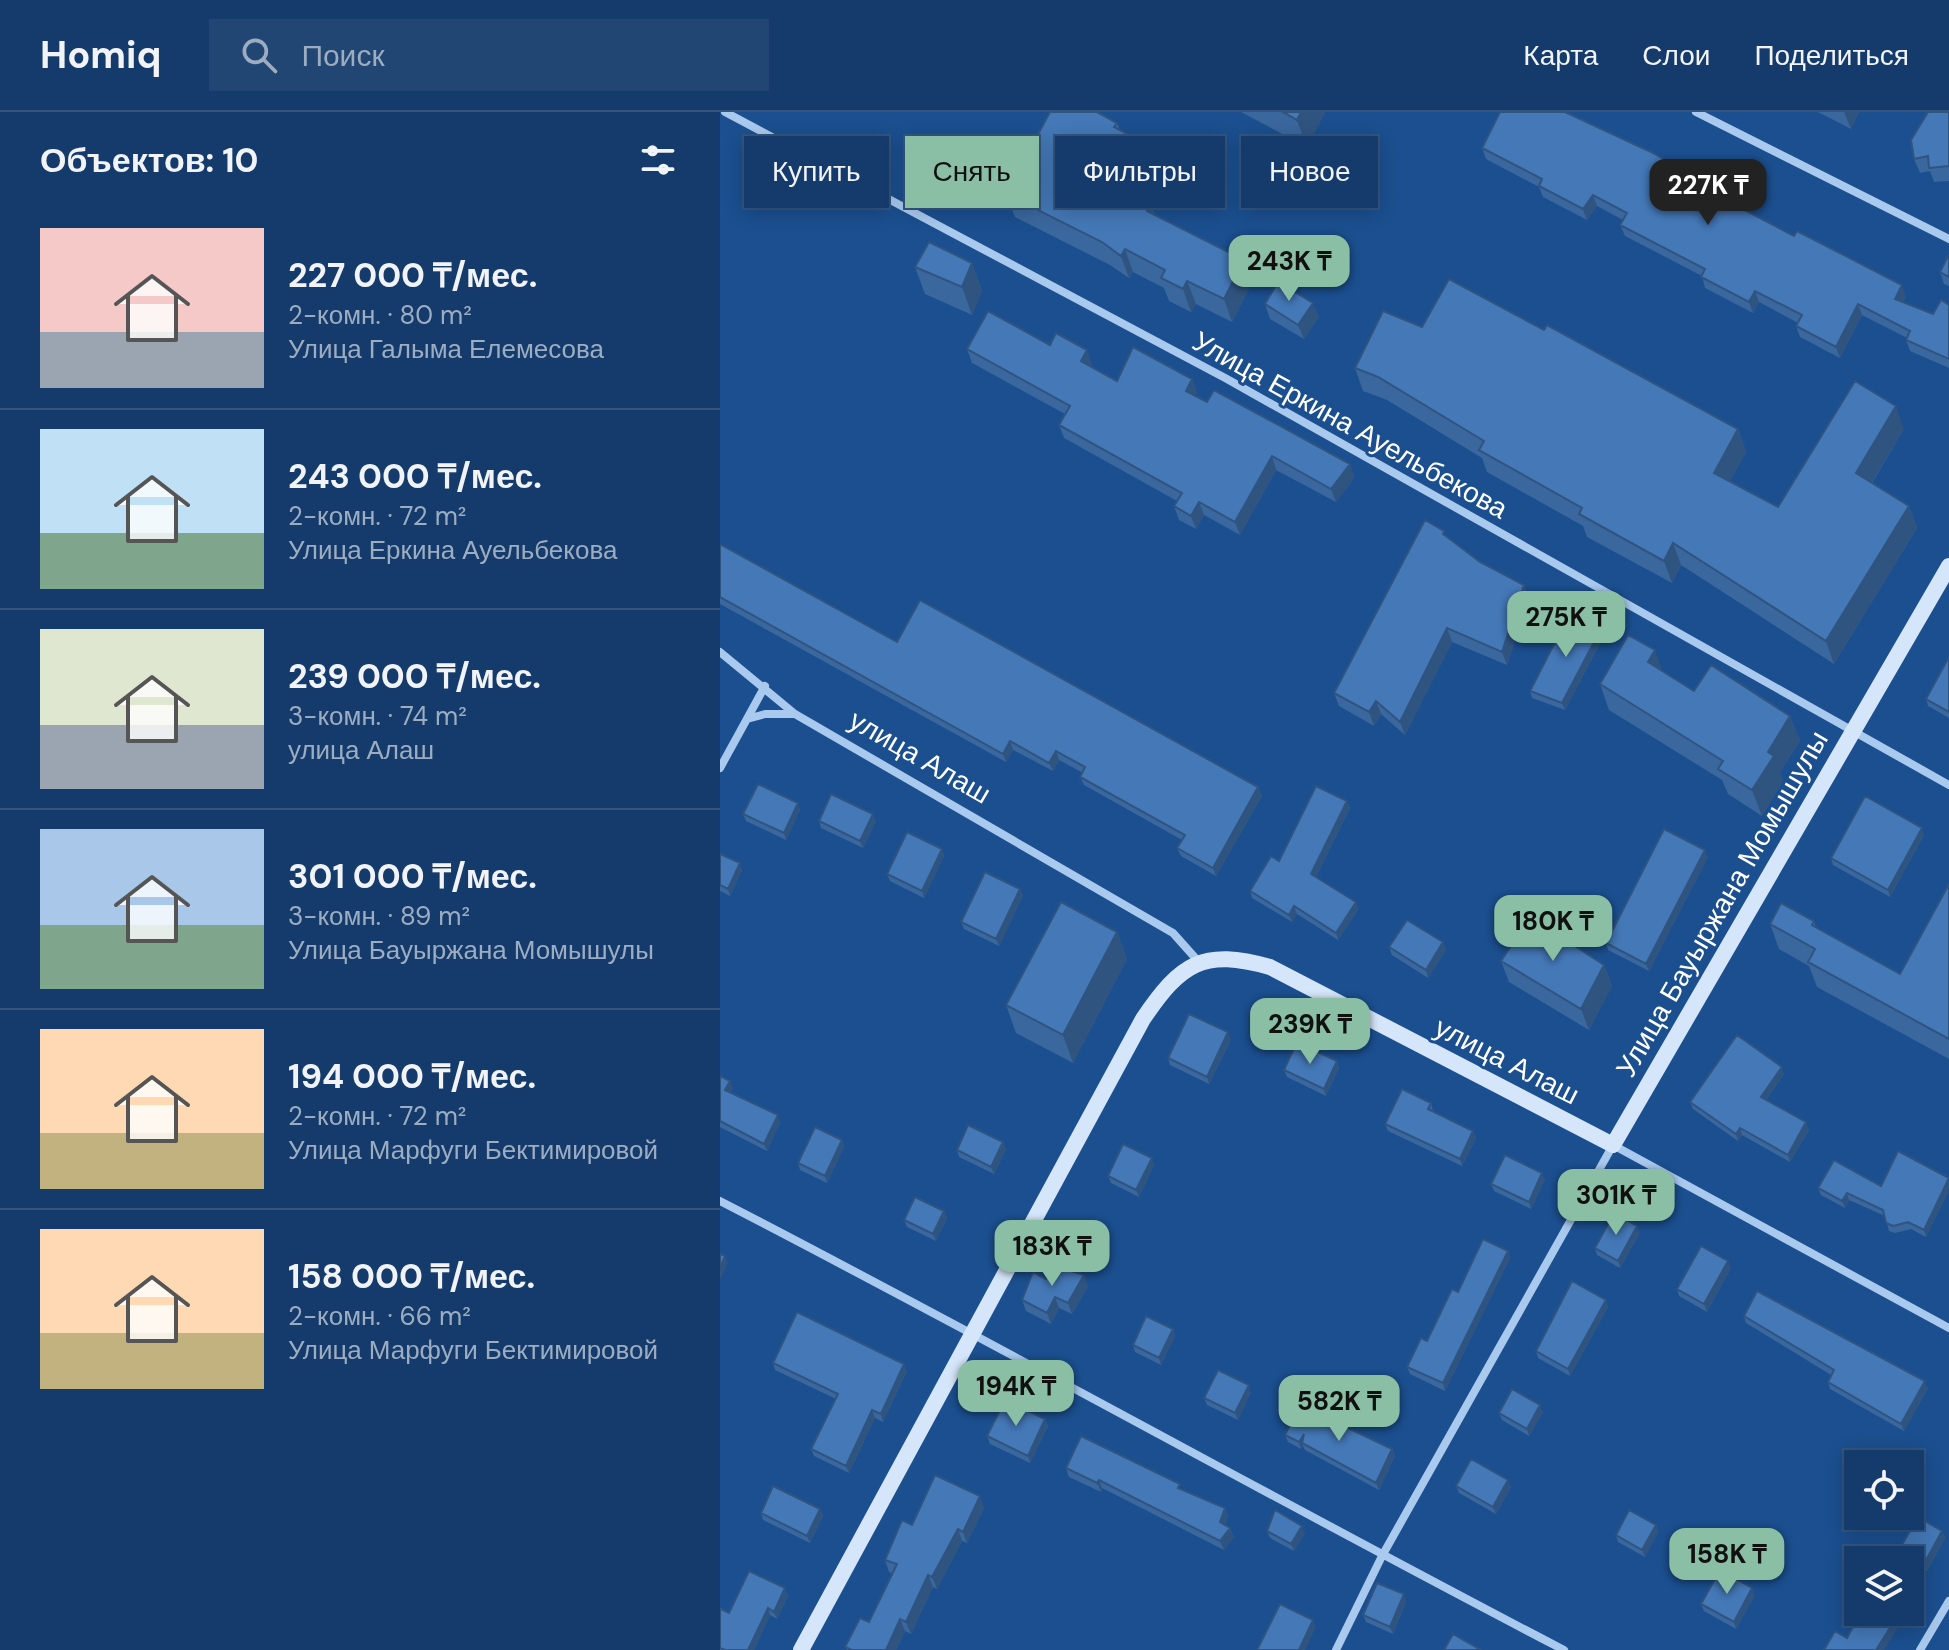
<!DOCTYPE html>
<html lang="ru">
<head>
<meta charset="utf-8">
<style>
  body { margin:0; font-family:"DM Sans",sans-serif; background:#214673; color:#f1f3f6; height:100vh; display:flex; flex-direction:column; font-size:30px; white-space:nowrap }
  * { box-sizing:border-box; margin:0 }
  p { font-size:26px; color:#9dadc1 }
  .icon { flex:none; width:44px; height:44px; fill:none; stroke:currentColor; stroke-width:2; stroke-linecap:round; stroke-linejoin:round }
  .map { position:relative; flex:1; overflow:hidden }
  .panel { display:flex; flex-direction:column; background:#143b6b; width:720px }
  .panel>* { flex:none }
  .hud { position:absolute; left:24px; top:24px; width:760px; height:72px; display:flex; gap:16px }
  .buttons { position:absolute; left:1124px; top:1338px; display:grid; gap:16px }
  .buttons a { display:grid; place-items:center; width:80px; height:80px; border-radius:0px; background:#143b6b; box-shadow:0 4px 20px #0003,0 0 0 2px #33557e; font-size:40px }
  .price { position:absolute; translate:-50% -68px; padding:0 18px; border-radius:16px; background:#8abfa5; color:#111; font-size:26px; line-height:52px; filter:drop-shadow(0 2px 4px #0008) }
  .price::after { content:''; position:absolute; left:50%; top:48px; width:24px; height:18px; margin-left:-12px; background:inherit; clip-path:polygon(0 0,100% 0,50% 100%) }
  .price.active { background:#222; color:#fff }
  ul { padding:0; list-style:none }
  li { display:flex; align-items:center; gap:24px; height:200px; padding:0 40px }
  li+li { border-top:2px solid #33557e }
  li span { display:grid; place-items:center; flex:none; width:224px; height:160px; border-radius:0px; color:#555 }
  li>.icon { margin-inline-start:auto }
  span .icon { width:96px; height:96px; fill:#fffc; stroke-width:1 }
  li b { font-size:34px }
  h2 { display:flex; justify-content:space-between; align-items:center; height:96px; padding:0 40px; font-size:34px }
  .tag { padding:0 28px; border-radius:0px; background:#143b6b; box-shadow:0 4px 20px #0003,0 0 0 2px #33557e; font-size:28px; line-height:72px }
  .tag.active { background:#8abfa5; color:#111 }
  header { display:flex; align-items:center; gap:48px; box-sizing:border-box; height:112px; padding:0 40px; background:#143b6b; border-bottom:2px solid #33557e }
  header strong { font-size:38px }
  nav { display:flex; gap:44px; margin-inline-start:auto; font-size:28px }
  .search { width:560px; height:72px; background:#214673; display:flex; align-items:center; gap:20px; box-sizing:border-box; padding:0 28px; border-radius:0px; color:#9dadc1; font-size:30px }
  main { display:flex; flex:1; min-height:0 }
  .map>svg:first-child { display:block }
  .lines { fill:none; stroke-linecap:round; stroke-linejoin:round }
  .street { stroke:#a9c9ee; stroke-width:8 }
  .secondary { stroke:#d6e6fa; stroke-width:16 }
  .wall { fill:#3a679d }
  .shaded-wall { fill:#305480 }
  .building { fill:#4478b7; stroke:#305480; stroke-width:2 }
  .labels { text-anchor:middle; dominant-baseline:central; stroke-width:6; stroke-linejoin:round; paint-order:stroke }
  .street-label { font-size:28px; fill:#fff; stroke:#1b4f8f }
</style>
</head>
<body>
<header>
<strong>Homiq</strong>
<div class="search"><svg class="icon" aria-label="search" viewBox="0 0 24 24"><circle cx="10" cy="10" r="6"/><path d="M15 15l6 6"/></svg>Поиск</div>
<nav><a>Карта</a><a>Слои</a><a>Поделиться</a></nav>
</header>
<main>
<section class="panel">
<h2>Объектов: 10<svg class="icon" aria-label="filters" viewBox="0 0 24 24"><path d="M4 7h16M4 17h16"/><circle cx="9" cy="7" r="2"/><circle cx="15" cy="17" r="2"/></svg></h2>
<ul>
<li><span style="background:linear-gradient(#f6c9c9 65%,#9aa5b1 0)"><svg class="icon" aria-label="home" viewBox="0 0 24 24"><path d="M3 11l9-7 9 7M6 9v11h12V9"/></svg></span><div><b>227 000 ₸/мес.</b><p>2-комн. · 80 m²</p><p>Улица Галыма Елемесова</p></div></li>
<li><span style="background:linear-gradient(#bfe0f5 65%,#7fa58c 0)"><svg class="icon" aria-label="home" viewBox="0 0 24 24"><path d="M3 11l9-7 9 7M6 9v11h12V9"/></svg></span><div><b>243 000 ₸/мес.</b><p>2-комн. · 72 m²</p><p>Улица Еркина Ауельбекова</p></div></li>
<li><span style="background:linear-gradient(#dfe7d0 60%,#9aa5b1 0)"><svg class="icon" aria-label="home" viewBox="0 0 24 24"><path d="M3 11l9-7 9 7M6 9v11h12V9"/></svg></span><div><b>239 000 ₸/мес.</b><p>3-комн. · 74 m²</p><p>улица Алаш</p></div></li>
<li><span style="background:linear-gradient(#a9c7e8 60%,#7fa58c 0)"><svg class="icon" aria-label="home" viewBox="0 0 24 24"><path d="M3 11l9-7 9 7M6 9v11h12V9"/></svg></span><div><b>301 000 ₸/мес.</b><p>3-комн. · 89 m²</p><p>Улица Бауыржана Момышулы</p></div></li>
<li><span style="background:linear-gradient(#ffd9b3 65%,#c2b280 0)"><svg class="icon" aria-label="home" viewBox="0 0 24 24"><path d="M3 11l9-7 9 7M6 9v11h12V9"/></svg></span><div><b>194 000 ₸/мес.</b><p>2-комн. · 72 m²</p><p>Улица Марфуги Бектимировой</p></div></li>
<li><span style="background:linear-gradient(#ffd9b3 65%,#c2b280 0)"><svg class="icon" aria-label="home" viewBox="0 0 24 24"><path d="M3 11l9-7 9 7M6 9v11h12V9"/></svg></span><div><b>158 000 ₸/мес.</b><p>2-комн. · 66 m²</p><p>Улица Марфуги Бектимировой</p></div></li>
</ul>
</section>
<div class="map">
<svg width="1229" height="1538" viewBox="0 0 1229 1538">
  <rect width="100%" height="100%" fill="#1b4f8f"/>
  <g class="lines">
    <!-- street -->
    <path class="street" d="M5 0 507 267 1229 673
      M976 0 1229 127
      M0 540 75 602 453 821 478 849
      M27 607 45 602H73
      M0 656 45 574
      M0 1089C283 1235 561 1391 844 1538
      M616 1538 662 1444 893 1033 1229 1216
      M1200 1538 1229 1489"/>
    <!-- secondary -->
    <path class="secondary" d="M81 1538 423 907C461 851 483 836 550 855L893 1033 1229 454"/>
  </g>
  <!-- wall -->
  <path class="wall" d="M521 0H605L587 35Z
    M1098 0H1139L1131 17Z
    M1229 0V69L1214 70 1210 59 1200 61 1194 47Z
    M397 11 400 18 423 49 409 78 435 103 524 148 532 170 512 210 476 192 471 200 449 189 444 176 413 160 409 166 390 153 295 105 286 82Z
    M762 36 1002 86 1186 184 1183 190 1213 202 1229 193V256L1190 239 1186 228 1187 226 1142 203 1120 246 1080 225 1076 214 1078 211 1039 190 1033 201 985 176 982 164 905 124 900 113 903 108 877 94 867 108 823 85 819 75 766 47Z
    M1229 144V174L1224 172 1220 160Z
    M252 151 262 179 252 203 205 182 195 155Z
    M545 192 599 205 584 227 550 207Z
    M702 215 824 218 1018 317 1026 340 1010 369 1058 395 1184 317 1152 371 1189 394 1197 416 1114 552 961 453 952 471 867 425 863 414 767 360 762 346 667 288 643 279 635 256Z
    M330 233 372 252 371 254 397 269 477 280 475 284 635 365 616 390 556 358 520 423 484 403 476 417 459 408 454 394 457 389 344 326 339 313 345 302 252 251 247 237Z
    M726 424 760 450 804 473 809 487 787 553 732 530 685 623 661 602 654 614 619 594 614 581Z
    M0 432 177 530 538 675 542 684 496 764 461 744 457 736 462 728 364 673 360 665 363 661 339 648 333 659 293 638 286 650 0 492Z
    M885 522 845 598 812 586 810 579Z
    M1229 545V606L1208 594 1206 587Z
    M880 572 974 579 1070 604 1080 629 1060 660 1063 669 1042 704 1008 682 1002 668 889 598Z
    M627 689 630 696 596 765 636 790 638 798 618 828 577 802 572 810 532 786 530 779 559 749Z
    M78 691 80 698 66 728 26 709 23 702Z
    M99 709H156L143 736 101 716Z
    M1204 723 1170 785 1113 753 1111 746Z
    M222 737 224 744 204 786 170 769 167 762Z
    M0 742 22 758 10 784 0 779Z
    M988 745 929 859 888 838 886 831Z
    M1229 772V947L1097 875 1089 854 1059 837 1050 812 1094 809 1096 816 1180 862Z
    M300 777 303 784 279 834 244 817 241 810Z
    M397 820 407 847 353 951 296 921 286 893Z
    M669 835 726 838 708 866 672 843Z
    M781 849 884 853 892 874 869 918 789 870Z
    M511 928 489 972 450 953 448 946Z
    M617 949 619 956 606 984 567 965 564 958Z
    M1064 962 1046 988 1089 1018 1070 1050 1022 1023 1018 1029 973 997 970 990Z
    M0 964 13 976 10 981 60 1011 47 1039 0 1015Z
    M711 991 713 999 753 1019 756 1026 742 1054 668 1019 665 1012Z
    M122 1028 124 1035 107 1071 80 1058 78 1051Z
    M286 1037 274 1062 239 1045 237 1038Z
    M434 1053 419 1085 391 1071 388 1064Z
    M1229 1066V1078L1206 1125 1191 1117 1175 1121 1169 1119 1165 1104 1129 1088 1125 1096 1101 1083 1098 1076 1161 1074Z
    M825 1068 811 1097 774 1079 771 1072Z
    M224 1099 227 1106 216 1129 187 1115 184 1108Z
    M920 1121 900 1156 877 1143 875 1136Z
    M788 1139 790 1146 725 1279 690 1262 687 1255 707 1229 738 1180Z
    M1011 1156 987 1200 959 1184 957 1177Z
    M326 1167 368 1174 352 1202 339 1196 331 1212 306 1199 302 1188Z
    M888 1195 850 1264 818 1246 816 1239Z
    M1024 1204 1208 1276 1184 1319 1110 1277 1108 1270 1111 1263 1026 1211Z
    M453 1217 455 1224 441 1253 415 1240 413 1233Z
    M53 1251 187 1259 163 1310 155 1306 129 1361 94 1344 91 1337 116 1287 55 1258Z
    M531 1280 518 1308 487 1293 484 1286Z
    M823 1300 809 1324 782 1308 779 1301Z
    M325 1307 328 1314 310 1351 270 1332 267 1324Z
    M565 1323 672 1337 675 1344 659 1378 585 1338 583 1334 581 1337 568 1330Z
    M346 1356 462 1377 505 1396 508 1405 505 1413 510 1416 514 1425 504 1438 382 1376 381 1380 349 1365Z
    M736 1374 791 1375 776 1402 739 1381Z
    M264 1396 247 1431 242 1429 217 1477 213 1475 191 1522 185 1519 176 1538H127L125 1535 149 1510 172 1461 169 1460 165 1448Z
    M100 1397 103 1404 90 1431 43 1408 41 1401Z
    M936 1413 938 1420 925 1445 898 1430 896 1423Z
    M547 1419 585 1421 574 1439 550 1426Z
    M1222 1419 1225 1426 1207 1459 1190 1449V1448L1182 1445 1179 1438Z
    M1035 1483 1016 1517 984 1499 981 1492Z
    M68 1484 57 1507 50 1503 34 1538H0V1498L9 1501Z
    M686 1490 673 1522 646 1510 643 1503Z"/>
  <!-- shaded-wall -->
  <path class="shaded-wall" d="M581 0H605L587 35 577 8Z
    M1124 0H1139L1131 17Z
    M415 26 423 49 402 92 394 70Z
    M873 83 877 94 867 108 863 97Z
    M431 91 439 114 427 99Z
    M405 137 413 160 409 166 401 144Z
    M524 148 532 170 512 210 504 187Z
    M252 151 262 179 252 203 242 175Z
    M467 169 476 192 471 200 463 177Z
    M1182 173 1186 184 1179 198 1175 187Z
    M1035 179 1039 190 1033 201 1029 190Z
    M593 191 599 205 584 227 578 213Z
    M1138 192 1142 203 1120 246 1116 235Z
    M367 238 372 252 366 262 361 249Z
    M472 267 477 280 471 293 466 279Z
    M1176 294 1184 317 1144 383 1136 361Z
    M1018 317 1026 340 1002 384 994 361Z
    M552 344 556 358 520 423 515 410Z
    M630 352 635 365 616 390 611 377Z
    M479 390 484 403 476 417 471 404Z
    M1189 394 1197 416 1114 552 1106 529Z
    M953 431 961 453 952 471 944 449Z
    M804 473 809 487 787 553 782 540Z
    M882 515 885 522 845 598 842 591Z
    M727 516 732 530 685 623 680 610Z
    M935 538 944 564 928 550Z
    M656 589 661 602 654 614 649 600Z
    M1070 604 1080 629 1060 660 1063 669 1042 704 1032 678 1048 640Z
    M290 629 293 638 286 650 283 642Z
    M336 639 339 648 333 659 329 651Z
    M538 675 542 684 496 764 493 756Z
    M627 689 630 696 594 769 591 762Z
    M78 691 80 698 66 728 64 721Z
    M153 702 156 709 143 736 140 729Z
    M1202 716 1204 723 1170 785 1168 778Z
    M222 737 224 744 204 786 202 779Z
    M985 738 988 745 929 859 926 852Z
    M20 751 22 758 10 784 8 777Z
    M300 777 303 784 279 834 276 827Z
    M636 790 638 798 618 828 616 821Z
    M574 794 577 802 572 810 569 803Z
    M397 820 407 847 353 951 343 923Z
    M723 830 726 838 708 866 706 858Z
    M884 853 892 874 869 918 861 897Z
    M508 920 511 928 489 972 487 965Z
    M617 949 619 956 606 984 604 977Z
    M1062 955 1064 962 1043 992 1041 985Z
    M10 969 13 976 8 985 5 978Z
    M58 1003 60 1011 47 1039 44 1032Z
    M1086 1010 1089 1018 1070 1050 1068 1043Z
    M1020 1016 1022 1023 1018 1029 1016 1022Z
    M753 1019 756 1026 742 1054 740 1047Z
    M122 1028 124 1035 107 1071 105 1064Z
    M283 1030 286 1037 274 1062 271 1055Z
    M432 1046 434 1053 419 1085 416 1078Z
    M822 1061 825 1068 811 1097 809 1090Z
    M1229 1066V1078L1206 1125 1204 1118Z
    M1127 1081 1129 1088 1125 1096 1122 1089Z
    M224 1099 227 1106 216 1129 213 1122Z
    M917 1114 920 1121 900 1156 898 1149Z
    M788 1139 790 1146 725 1279 723 1271Z
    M5 1144 8 1151 0 1168V1156Z
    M1008 1149 1011 1156 987 1200 984 1192Z
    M364 1163 368 1174 352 1202 348 1191Z
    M335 1185 339 1196 331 1212 327 1201Z
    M886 1188 888 1195 850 1264 848 1257Z
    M453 1217 455 1224 441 1253 439 1246Z
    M184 1252 187 1259 163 1310 161 1302Z
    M1205 1269 1208 1276 1184 1319 1181 1312Z
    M529 1273 531 1280 518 1308 515 1301Z
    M820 1293 823 1300 809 1324 807 1317Z
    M152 1298 155 1306 129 1361 126 1354Z
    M325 1307 328 1314 310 1351 308 1344Z
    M584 1322 582 1331 583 1334 581 1337 579 1330Z
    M672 1337 675 1344 659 1378 656 1371Z
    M379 1368 382 1376 381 1380 377 1371Z
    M788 1368 791 1375 776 1402 773 1395Z
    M260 1384 264 1396 247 1431 243 1420Z
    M505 1396 508 1405 503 1419 500 1410Z
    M100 1397 103 1404 90 1431 87 1424Z
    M936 1413 938 1420 925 1445 922 1438Z
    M582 1414 585 1421 574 1439 571 1432Z
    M510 1416 514 1425 504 1438 500 1429Z
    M238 1417 242 1429 217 1477 212 1465Z
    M1222 1419 1225 1426 1207 1459 1204 1452Z
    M208 1463 213 1475 191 1522 186 1510Z
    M65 1476 68 1484 57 1507 54 1500Z
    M1032 1476 1035 1483 1016 1517 1014 1510Z
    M1192 1481 1195 1488 1190 1496V1485Z
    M684 1482 686 1490 673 1522 670 1515Z
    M48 1496 50 1503 34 1538H28Z
    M1180 1500H1188L1164 1538H1156Z
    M180 1507 185 1519 176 1538H166Z
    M593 1508 596 1515 585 1538H579Z"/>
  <!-- building -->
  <path class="building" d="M330 0H377L397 11 394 15 415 26 394 70 431 91 427 99 524 148 504 187 467 169 463 177 441 166 445 158 405 137 401 144 382 130 286 82Z
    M563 0H581L577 8Z
    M780 0H845L931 40 999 78 996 83 1074 124 1077 119 1182 173 1175 187 1213 202 1221 188 1229 193V247L1186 228 1190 219 1138 192 1116 235 1076 214 1082 203 1035 179 1029 190 981 165 985 157 900 113 907 101 873 83 863 97 819 74 822 67 762 36Z
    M1208 0H1229V54L1209 56 1208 44 1194 47 1191 28Z
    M209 130 252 151 242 175 195 155Z
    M1228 144H1229V165L1220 160Z
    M729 167 824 218 827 213 1018 317 994 361 1058 395 1135 269 1176 294 1136 361 1189 394 1106 529 953 431 944 449 859 402 862 396 759 338 764 329 658 265 635 256 663 199 702 215Z
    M558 170 593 191 578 213 545 192Z
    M268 199 330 233 336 221 367 238 361 249 397 269 413 235 472 267 466 279 487 290 494 278 630 352 611 377 552 344 515 410 479 390 471 404 454 394 462 381 339 313 350 294 247 237Z
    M705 408 724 419 723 422 760 450 804 473 782 540 727 516 680 610 656 589 649 600 614 581Z
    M0 432 177 530 200 488 538 675 493 756 457 736 465 723 360 665 365 655 336 639 329 651 290 629 283 642 0 485Z
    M849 503 882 515 842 591 810 579Z
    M908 523 935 538 928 550 974 579 991 553 1070 604 1048 640 1054 644 1032 678 998 657 1003 649 880 572Z
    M1229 545V600L1206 587Z
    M38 672 78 691 64 721 23 702Z
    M596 674 627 689 591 762 636 790 616 821 574 794 569 803 530 779 551 744 559 749Z
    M111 682 153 702 140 729 99 709Z
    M1145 684 1202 716 1168 778 1111 746Z
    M944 717 985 738 926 852 886 831Z
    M187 720 222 737 202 779 167 762Z
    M0 742 20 751 8 777 0 773Z
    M265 760 300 777 276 827 241 810Z
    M1229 772V927L1088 850 1095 837 1050 812 1061 791 1094 809 1092 813 1180 862Z
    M341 790 397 820 343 923 286 893Z
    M810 805 884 853 861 897 781 849Z
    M687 808 723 830 706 858 669 835Z
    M469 902 508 920 487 965 448 946Z
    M1017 923 1062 955 1041 985 1086 1010 1068 1043 1020 1016 1016 1022 970 990Z
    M577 930 617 949 604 977 564 958Z
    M0 964 10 969 5 978 58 1003 44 1032 0 1009Z
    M682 977 711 991 708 997 753 1019 740 1047 665 1012Z
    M248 1013 283 1030 271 1055 237 1038Z
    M95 1015 122 1028 105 1064 78 1051Z
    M403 1032 432 1046 416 1078 388 1064Z
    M1178 1039 1229 1066 1204 1118 1188 1110 1173 1114 1166 1111 1163 1098 1127 1081 1122 1089 1098 1076 1114 1048 1161 1074Z
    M785 1043 822 1061 809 1090 771 1072Z
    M195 1085 224 1099 213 1122 184 1108Z
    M894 1101 917 1114 898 1149 875 1136Z
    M763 1127 788 1139 723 1271 687 1255 701 1226 707 1229 732 1177 738 1180Z
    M981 1134 1008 1149 984 1192 957 1177Z
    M0 1142 5 1144 0 1156Z
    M332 1153 364 1163 348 1191 335 1185 327 1201 302 1188 313 1160 326 1167Z
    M852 1169 886 1188 848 1257 816 1239Z
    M1037 1179 1205 1269 1181 1312 1108 1270 1114 1258 1024 1204Z
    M77 1200 184 1252 161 1302 152 1298 126 1354 91 1337 118 1282 53 1251Z
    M426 1204 453 1217 439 1246 413 1233Z
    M498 1258 529 1273 515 1301 484 1286Z
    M792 1277 820 1293 807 1317 779 1301Z
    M285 1288 325 1307 308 1344 267 1324Z
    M580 1293 672 1337 656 1371 582 1331 584 1322 579 1330 565 1323Z
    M361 1324 460 1372 458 1376 505 1396 500 1410 510 1416 500 1429 379 1368 377 1371 346 1356Z
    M751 1347 788 1368 773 1395 736 1374Z
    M215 1363 260 1384 243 1420 238 1417 212 1465 208 1463 186 1510 180 1507 166 1538H132L125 1535 140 1506 149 1510 177 1452 165 1448 182 1408 192 1413Z
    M53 1374 100 1397 87 1424 41 1401Z
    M555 1398 582 1414 571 1432 547 1419Z
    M909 1398 936 1413 922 1438 896 1423Z
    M1198 1405 1222 1419 1204 1452 1179 1438Z
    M1000 1458 1032 1476 1014 1510 981 1492Z
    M29 1459 65 1476 54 1500 48 1496 28 1538H5L0 1536V1498L1 1497 9 1501Z
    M657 1471 684 1482 670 1515 643 1503Z
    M560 1492 593 1508 579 1538H537Z
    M1141 1500H1180L1156 1538H1104L1115 1519 1127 1526Z
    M733 1522 761 1538H724Z"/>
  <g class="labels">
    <!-- street labels -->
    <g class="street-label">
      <text transform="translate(630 313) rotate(29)">Улица Еркина Ауельбекова</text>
      <text transform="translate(200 645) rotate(30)">улица Алаш</text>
      <text transform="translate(1002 792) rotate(-60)">Улица Бауыржана Момышулы</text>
      <text transform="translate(787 949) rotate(27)">улица Алаш</text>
    </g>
  </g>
</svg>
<div class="buttons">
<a><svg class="icon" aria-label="locate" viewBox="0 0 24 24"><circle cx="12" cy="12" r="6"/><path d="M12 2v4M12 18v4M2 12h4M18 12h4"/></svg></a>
<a><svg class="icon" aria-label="layers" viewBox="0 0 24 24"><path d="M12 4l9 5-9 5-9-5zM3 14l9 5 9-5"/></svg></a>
</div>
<b class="price active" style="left:988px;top:115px">227K ₸</b>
<b class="price" style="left:569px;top:191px">243K ₸</b>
<b class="price" style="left:846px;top:547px">275K ₸</b>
<b class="price" style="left:833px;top:851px">180K ₸</b>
<b class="price" style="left:590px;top:954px">239K ₸</b>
<b class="price" style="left:896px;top:1125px">301K ₸</b>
<b class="price" style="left:332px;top:1176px">183K ₸</b>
<b class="price" style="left:296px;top:1316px">194K ₸</b>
<b class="price" style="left:619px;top:1331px">582K ₸</b>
<b class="price" style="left:1007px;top:1484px">158K ₸</b>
<div class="hud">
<a class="tag">Купить</a>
<a class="tag active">Снять</a>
<a class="tag">Фильтры</a>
<a class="tag">Новое</a>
</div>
</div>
</main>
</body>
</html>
